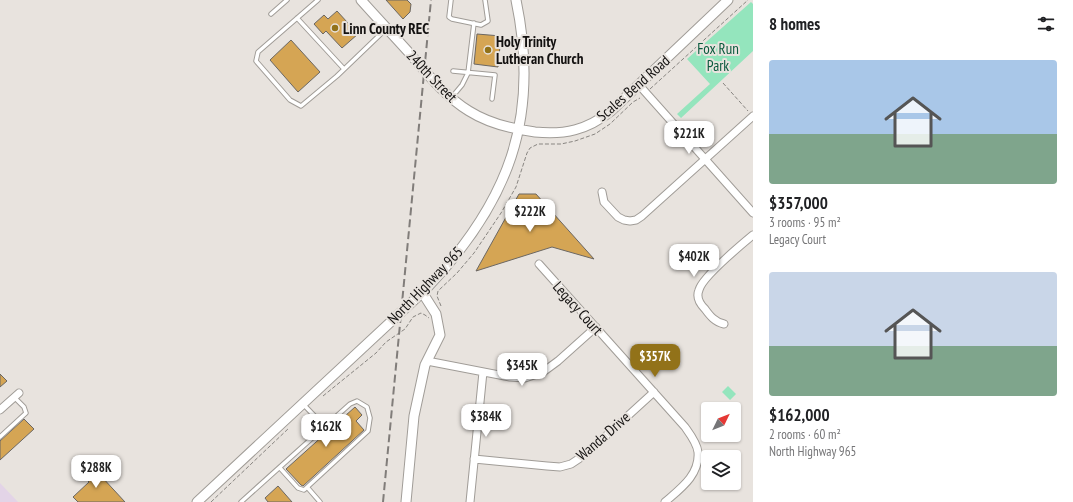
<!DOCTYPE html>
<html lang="en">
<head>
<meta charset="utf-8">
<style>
  body { margin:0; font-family:"PT Sans Narrow",sans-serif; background:#f6f6f6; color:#202124; height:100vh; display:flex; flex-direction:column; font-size:15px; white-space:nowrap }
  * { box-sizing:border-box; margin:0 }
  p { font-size:13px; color:#757577 }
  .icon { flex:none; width:22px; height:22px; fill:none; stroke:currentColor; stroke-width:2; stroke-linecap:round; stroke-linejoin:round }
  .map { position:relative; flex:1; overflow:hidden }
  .drawer { display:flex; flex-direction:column; background:#fff; width:320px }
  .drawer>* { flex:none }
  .needle { width:26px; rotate:47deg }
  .controls { position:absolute; left:701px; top:402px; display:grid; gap:8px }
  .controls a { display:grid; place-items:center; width:40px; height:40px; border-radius:4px; background:#fff; box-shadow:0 1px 3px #0004; font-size:20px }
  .price { position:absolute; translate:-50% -34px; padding:0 9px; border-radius:8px; background:#fff; color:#222; font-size:13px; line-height:26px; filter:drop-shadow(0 1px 2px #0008) }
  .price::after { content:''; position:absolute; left:50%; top:24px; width:12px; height:9px; margin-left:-6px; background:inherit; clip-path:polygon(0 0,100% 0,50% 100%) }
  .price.active { background:#927219; color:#fff }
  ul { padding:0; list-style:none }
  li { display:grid; align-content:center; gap:8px; height:212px; padding:0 16px }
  li span { display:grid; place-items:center; height:124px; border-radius:4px; color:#555 }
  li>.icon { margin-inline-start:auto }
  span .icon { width:72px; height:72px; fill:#fffc; stroke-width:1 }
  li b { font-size:17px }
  h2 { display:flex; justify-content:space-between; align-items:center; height:48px; padding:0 16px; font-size:17px }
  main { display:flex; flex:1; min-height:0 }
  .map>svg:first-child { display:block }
  .commercial { fill:#e3d4e7 }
  .green { fill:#94e5bd }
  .building { fill:#d5a554; stroke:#6b6763 }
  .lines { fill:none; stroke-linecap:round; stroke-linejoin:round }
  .lane-casing { stroke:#a09c97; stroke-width:5.5 }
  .street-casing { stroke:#a09c97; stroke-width:9 }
  .secondary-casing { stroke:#a09c97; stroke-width:11 }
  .path { stroke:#888581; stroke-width:1; stroke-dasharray:4 2; stroke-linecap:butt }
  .lane { stroke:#fff; stroke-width:3.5 }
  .street { stroke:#fff; stroke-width:7 }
  .secondary { stroke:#fff; stroke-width:9 }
  .rail { stroke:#817d7a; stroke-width:2; stroke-dasharray:8 4; stroke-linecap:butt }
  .poi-dot { fill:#927219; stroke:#e8e3de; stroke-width:1.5 }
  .labels { text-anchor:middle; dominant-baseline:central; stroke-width:4; stroke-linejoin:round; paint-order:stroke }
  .poi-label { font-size:15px; font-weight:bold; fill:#131110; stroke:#e8e3de; text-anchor:start }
  .park-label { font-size:15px; fill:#09593d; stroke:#e8e3de }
  .street-label { font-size:15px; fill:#131110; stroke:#e8e3de }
</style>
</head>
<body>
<main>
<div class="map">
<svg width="753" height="502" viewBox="0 0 753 502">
  <rect width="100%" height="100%" fill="#e8e3de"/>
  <!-- commercial -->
  <path class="commercial" d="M0 483 18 502H0Z"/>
  <!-- green -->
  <path class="green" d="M751 2 753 4V51L681 118 677 114 710 84 687 59Z
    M728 386 736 394 730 400 722 392Z"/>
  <!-- building -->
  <path class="building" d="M386 0H407L411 4 410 12 403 19Z
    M337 11 358 34 342 48 326 31 323 34 314 24 324 15 328 19Z
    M477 34 501 36 498 67 474 64Z
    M291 40 320 72 298 92 270 60Z
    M519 194H536L594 259 552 247 476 271Z
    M0 374 7 381 0 387Z
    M355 407 362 415 356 421 364 430 303 486 301 485 286 469Z
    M24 419 34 429 0 460V441Z
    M89 463 125 502H78L73 497 89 482 80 472Z
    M278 486 292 502H268L265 498Z"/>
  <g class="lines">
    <defs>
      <path id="lane" d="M318 0 258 52 256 61 290 100 301 106 337 76 387 28
        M451 0 449 17 452 19 481 25 488 21 485 0
        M271 14 287 0
        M297 18 344 69
        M453 71 495 75 492 99
        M452 97 462 85 468 73 474 23
        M304 405 325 427
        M0 437 26 413 24 407 14 397
        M307 487 320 502
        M241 502 350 404 357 401 367 407 370 418 368 431 304 490 298 488 280 468"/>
      <path id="street" d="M639 85 753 213
        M602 192 604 202 618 217 624 220 630 221 636 220 642 216 753 116
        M539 264 685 427C690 434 697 443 698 452 700 475 680 489 665 502
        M724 324C715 322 710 316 705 309 700 304 696 297 699 290 702 277 741 245 753 235
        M427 361 510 377 525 378 543 372 558 361 596 327
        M0 410 19 393
        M474 459 547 466 560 467 571 464 586 454 654 392
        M470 502 483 372"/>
      <path id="secondary" d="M361 0C378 19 395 37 412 56 429 76 446 97 469 111 488 123 512 129 535 132 565 135 587 130 611 111L728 0
        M197 502 426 289C508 203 541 119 516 0
        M406 502 414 416 425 365 440 335 436 314 422 292"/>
    </defs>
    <!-- lane casing -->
    <use href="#lane" class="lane-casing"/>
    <!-- street casing -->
    <use href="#street" class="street-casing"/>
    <!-- secondary casing -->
    <use href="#secondary" class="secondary-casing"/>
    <!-- path -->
    <path class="path" d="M723 83 748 111
      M650 89 748 0
      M441 306 437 296 438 291 457 273 474 253 501 213 516 187 527 153 530 148 538 144H561L575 141 595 134 610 124 633 102 640 98
      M323 396 376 353 386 342 405 329 413 317 421 313 425 315 429 318
      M211 502 289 428"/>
    <!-- lane -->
    <use href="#lane" class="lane"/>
    <!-- street -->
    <use href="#street" class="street"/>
    <!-- secondary -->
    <use href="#secondary" class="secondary"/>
    <!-- rail -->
    <path class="rail" d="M383 502 431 0"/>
  </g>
  <!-- markers -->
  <g class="poi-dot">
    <circle cx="335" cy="28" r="4"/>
    <circle cx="488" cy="50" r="4"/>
  </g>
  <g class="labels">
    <!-- poi labels -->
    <g class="poi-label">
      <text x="343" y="28">Linn County REC</text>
      <text x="496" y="41">Holy Trinity<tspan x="496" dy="17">Lutheran Church</tspan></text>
    </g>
    <!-- park labels -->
    <g class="park-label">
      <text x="718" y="48">Fox Run<tspan x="718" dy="17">Park</tspan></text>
    </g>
    <!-- street labels -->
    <g class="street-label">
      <text transform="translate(432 76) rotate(46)">240th Street</text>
      <text transform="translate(633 88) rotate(-41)">Scales Bend Road</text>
      <text transform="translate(425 285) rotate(-46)">North Highway 965</text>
      <text transform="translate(578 308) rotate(48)">Legacy Court</text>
      <text transform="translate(603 436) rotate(-41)">Wanda Drive</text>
    </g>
  </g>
</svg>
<div class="controls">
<a><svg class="needle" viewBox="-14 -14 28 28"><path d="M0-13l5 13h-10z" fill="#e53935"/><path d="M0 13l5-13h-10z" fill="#757577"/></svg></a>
<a><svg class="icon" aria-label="layers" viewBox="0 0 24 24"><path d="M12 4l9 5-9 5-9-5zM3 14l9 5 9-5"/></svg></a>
</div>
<b class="price" style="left:689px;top:155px">$221K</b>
<b class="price" style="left:530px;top:233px">$222K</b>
<b class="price" style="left:694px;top:278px">$402K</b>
<b class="price active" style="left:655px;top:378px">$357K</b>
<b class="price" style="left:522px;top:387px">$345K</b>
<b class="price" style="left:486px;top:438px">$384K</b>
<b class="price" style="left:326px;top:448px">$162K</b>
<b class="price" style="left:96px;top:489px">$288K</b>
</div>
<section class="drawer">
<h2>8 homes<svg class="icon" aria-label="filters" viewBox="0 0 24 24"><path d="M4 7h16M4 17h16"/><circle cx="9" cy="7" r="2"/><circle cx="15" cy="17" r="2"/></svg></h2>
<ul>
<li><span style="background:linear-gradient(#a9c7e8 60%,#7fa58c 0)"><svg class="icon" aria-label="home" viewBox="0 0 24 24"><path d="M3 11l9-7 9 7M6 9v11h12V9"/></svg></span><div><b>$357,000</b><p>3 rooms · 95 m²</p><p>Legacy Court</p></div></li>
<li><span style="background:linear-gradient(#c9d6e8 60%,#7fa58c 0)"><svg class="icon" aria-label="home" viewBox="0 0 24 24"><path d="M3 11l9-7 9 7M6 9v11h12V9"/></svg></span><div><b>$162,000</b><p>2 rooms · 60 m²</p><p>North Highway 965</p></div></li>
</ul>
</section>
</main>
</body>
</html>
